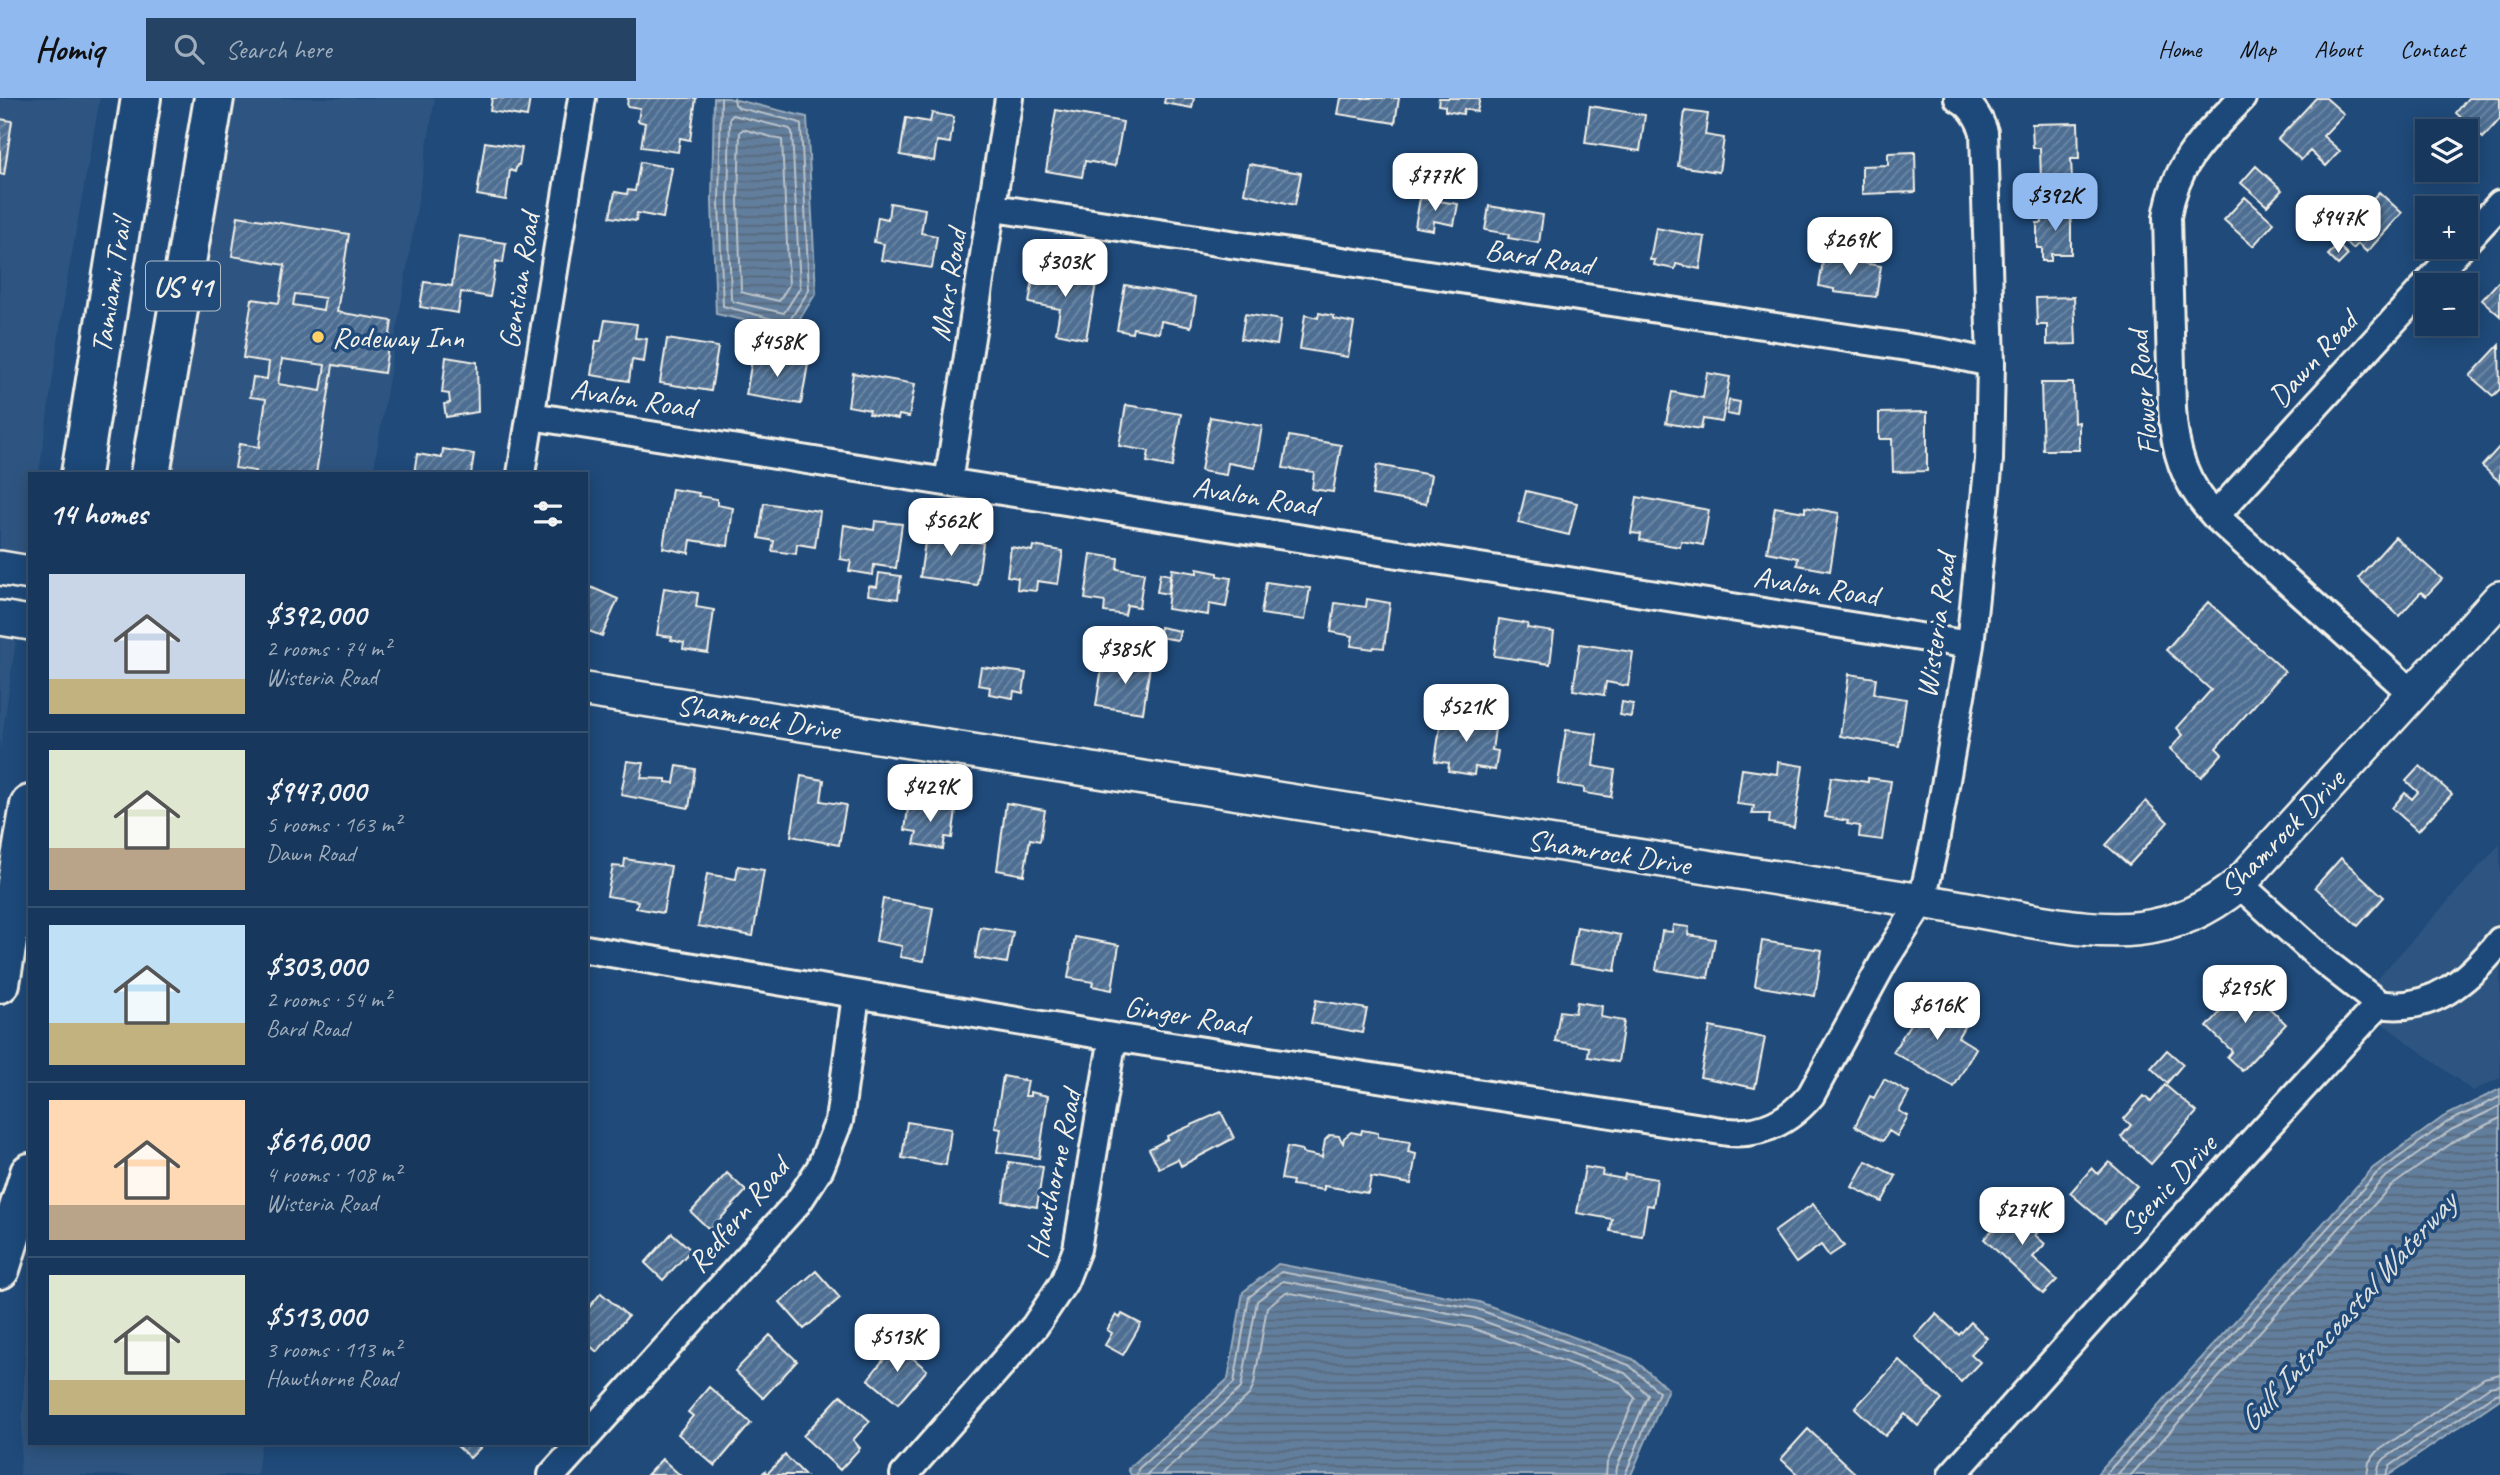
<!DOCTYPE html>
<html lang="en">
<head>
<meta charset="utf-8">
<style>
  body { margin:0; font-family:Caveat,sans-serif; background:#244365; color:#f1f3f6; height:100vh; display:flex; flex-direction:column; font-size:26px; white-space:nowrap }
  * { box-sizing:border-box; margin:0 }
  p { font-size:23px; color:#9eacbb }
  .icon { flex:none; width:38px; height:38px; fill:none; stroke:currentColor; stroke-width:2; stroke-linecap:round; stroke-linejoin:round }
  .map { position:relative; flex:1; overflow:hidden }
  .details { position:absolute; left:28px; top:374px; width:560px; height:973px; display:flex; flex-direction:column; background:#17385c; border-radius:0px; box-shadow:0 4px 18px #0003,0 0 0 2px #365272 }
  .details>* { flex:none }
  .tools { position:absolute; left:2415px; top:21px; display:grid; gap:14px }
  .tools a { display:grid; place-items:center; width:63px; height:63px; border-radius:0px; background:#17385c; box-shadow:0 4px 18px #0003,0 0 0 2px #365272; font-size:35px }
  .price { position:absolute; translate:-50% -60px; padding:0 16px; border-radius:14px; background:#fff; color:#222; font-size:23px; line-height:46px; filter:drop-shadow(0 2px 4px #0008) }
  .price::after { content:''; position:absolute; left:50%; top:42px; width:21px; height:16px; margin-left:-10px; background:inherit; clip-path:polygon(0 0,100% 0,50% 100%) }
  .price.current { background:#90b9f0; color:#111 }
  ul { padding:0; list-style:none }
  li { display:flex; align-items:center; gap:21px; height:175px; padding:0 21px }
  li+li { border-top:2px solid #365272 }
  li span { display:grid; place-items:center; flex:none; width:196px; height:140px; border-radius:0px; color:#555 }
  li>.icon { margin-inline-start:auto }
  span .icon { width:84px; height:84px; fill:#fffc; stroke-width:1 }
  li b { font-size:30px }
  h2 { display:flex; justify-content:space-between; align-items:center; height:84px; padding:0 21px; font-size:30px }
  header { display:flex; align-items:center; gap:42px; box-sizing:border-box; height:98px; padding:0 35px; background:#90b9f0; color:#111 }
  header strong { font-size:33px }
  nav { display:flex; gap:38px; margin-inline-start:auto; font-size:24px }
  .search { width:490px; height:63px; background:#244365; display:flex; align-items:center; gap:18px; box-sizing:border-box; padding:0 24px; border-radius:0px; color:#9eacbb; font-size:26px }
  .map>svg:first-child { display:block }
  .built { fill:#2d5581 }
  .water { fill:url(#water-rules); stroke:#9cacbb; stroke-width:2 }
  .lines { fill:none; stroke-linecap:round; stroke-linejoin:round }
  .shore { stroke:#bac3ca; stroke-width:2 }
  .building { fill:url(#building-hatch); stroke:#f4f1e8; stroke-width:2; fill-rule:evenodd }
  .minor-casing { stroke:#f4f1e8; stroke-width:32 }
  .tertiary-casing { stroke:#f4f1e8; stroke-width:38 }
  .primary-casing { stroke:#f4f1e8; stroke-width:44 }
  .minor { stroke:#1f4a7a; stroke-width:26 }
  .tertiary { stroke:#1f4a7a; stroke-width:33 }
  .primary { stroke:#1f4a7a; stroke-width:38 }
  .poi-dot { fill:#ffd166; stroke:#1f4a7a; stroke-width:2.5 }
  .labels { text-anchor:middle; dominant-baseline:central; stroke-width:7; stroke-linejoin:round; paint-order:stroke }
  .shield { fill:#1f4a7a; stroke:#b4bfc7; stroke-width:2 }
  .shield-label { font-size:28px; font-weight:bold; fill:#f4f1e8 }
  .street-label { font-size:30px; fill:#f4f1e8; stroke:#1f4a7a }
  .poi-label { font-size:30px; fill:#f4f1e8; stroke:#1f4a7a; text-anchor:start }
  .water-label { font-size:32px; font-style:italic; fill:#dee0dd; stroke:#1f4a7a }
</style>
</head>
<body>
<header>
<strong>Homiq</strong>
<div class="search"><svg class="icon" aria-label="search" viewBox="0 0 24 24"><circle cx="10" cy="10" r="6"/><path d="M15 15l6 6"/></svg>Search here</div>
<nav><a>Home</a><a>Map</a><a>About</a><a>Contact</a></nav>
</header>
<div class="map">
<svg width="2500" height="1377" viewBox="0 0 2500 1377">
  <defs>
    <pattern id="water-rules" width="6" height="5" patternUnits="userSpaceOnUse" patternTransform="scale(1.75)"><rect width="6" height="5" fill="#627e9d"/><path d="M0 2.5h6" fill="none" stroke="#58687a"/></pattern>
    <pattern id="building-hatch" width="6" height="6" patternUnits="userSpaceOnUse" patternTransform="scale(1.75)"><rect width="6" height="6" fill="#4d6e92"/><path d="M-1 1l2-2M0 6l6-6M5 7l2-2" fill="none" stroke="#708aa6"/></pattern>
  </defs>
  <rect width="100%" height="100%" fill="#1f4a7a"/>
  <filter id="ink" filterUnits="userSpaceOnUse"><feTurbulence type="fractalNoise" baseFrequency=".0143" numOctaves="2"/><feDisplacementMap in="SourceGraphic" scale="14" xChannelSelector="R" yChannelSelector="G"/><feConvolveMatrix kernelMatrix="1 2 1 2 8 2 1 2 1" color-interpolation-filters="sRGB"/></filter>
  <g filter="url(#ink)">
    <!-- built -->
    <path class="built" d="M0 0H100L66 188 39 376H30V445L27 462 0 457Z
      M229 0H435L373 376H163Z
      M0 533 17 536 0 653Z
      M2500 746V980L2473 993 2355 905Z
      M30 1144V1346H261L257 1377H20Z"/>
    <!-- water -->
    <path class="water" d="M714 0H728L807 19 816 195 792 233 716 216 712 104Z
      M2500 991V1301L2389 1377H2096L2373 1070 2443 1019Z
      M1278 1166 1479 1204 1633 1261 1668 1291 1631 1377H1131L1128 1371 1228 1281 1243 1194Z"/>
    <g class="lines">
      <!-- shore -->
      <path class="shore" d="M721 0 719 104 723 208 788 225 809 192 801 27 798 24 739 10 735 6 734 0
        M733 17 790 31 792 34 800 190 784 215 734 204 731 201 728 104 730 20Z
        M743 31 782 42 789 187 779 203 744 195 741 193 738 104 740 34Z
        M1137 1377 1138 1371 1234 1285 1249 1199 1281 1174 1477 1211 1629 1267 1659 1294 1625 1377
        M1146 1377 1241 1290 1257 1203 1283 1183 1475 1220 1625 1275 1648 1297 1617 1369 1616 1377
        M1161 1377 1250 1296 1254 1286 1267 1209 1286 1194 1472 1230 1620 1284 1635 1300 1607 1365 1606 1377
        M2105 1377 2377 1075 2446 1025 2500 999
        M2117 1377 2383 1081 2451 1032 2500 1008
        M2131 1377 2390 1089 2456 1042 2500 1020
        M2367 1377 2369 1364 2378 1353 2484 1280 2500 1276
        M2377 1377 2379 1368 2384 1361 2489 1289 2500 1287
        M2386 1377 2390 1368 2493 1297 2500 1295"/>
    </g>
    <!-- building -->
    <path class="building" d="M492 0H530L527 19 490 13Z
      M628 0H696L690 42 680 40 678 54 641 49 645 25 638 23 640 10 627 8Z
      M1165 0H1194L1192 10 1164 5Z
      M1341 0H1399L1395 25 1338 16Z
      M1439 0H1480L1477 14 1464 11 1463 16 1445 13V8L1438 7Z
      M2316 0H2326L2344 16 2323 38 2340 53 2326 68 2310 53 2301 62 2278 41Z
      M2468 0H2500V21L2483 40 2456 15Z
      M1590 8 1645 17 1640 53 1585 45Z
      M1056 12 1123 24 1115 68 1085 63 1082 79 1046 73Z
      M1685 13 1708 16 1705 37 1724 40 1719 74 1678 68Z
      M932 15 954 19 950 45 937 43 934 63 900 57 906 20 930 24Z
      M0 21 12 23 4 77 0 76Z
      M2078 25 2079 61H2071L2072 81 2041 82 2040 50H2033L2032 26Z
      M485 44 522 50 519 67H517L515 74 510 72 506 102 477 97Z
      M1915 54 1916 94 1862 96V68L1888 67V55Z
      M640 64 672 70 663 120 637 115 636 123 610 119 615 94 627 96 628 92 635 93Z
      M1249 66 1301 75 1295 107 1244 95Z
      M2256 68 2282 92 2267 108 2241 85Z
      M2379 94 2402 115 2367 154 2358 146 2353 151 2338 138Z
      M2245 99 2274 125 2253 148 2224 122Z
      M1420 100 1458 106 1454 127 1434 123 1433 132 1415 129Z
      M890 105 925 111 921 135 937 138 932 170 881 162 884 146 874 144 878 119 888 121Z
      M1489 108 1543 117 1539 145 1508 140 1509 136 1485 132Z
      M2042 111H2071V156H2051V163H2042V150H2037V125H2042Z
      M238 118 349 136 337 214 392 223 384 275 333 267 316 376H254L255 373 235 370 239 346 259 349 266 301 250 299 253 279 267 281 269 264 243 260 252 201 279 205 285 167 232 158ZM295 196 325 200 323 212 293 207ZM282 261 325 267 321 293 278 286Z
      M1656 130 1705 139 1700 171 1676 166 1675 171 1654 167 1655 162H1650Z
      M459 138 506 145 503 165 496 163 490 199 461 194 458 215 420 209 424 184 452 188Z
      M2338 147 2348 157 2338 167 2328 157Z
      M1824 158 1881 168 1876 199 1834 194V191L1819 188Z
      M1035 169 1097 180 1086 241 1056 235 1060 211 1029 205Z
      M2498 184 2500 185V218L2482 202Z
      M1125 187 1196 199 1191 229 1161 223 1159 235 1133 230 1132 235 1117 232Z
      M2074 199 2076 246 2047 247V227H2037L2036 200Z
      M1319 215 1334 218V221L1354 225 1348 259 1300 251 1305 217 1318 220Z
      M1245 216 1281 222 1277 247 1241 241Z
      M605 222 637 226 635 240 647 241 644 264 632 262 629 283 591 277 596 243H601Z
      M667 241 718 249 711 293 660 285Z
      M2499 247 2500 291 2493 298 2470 278Z
      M753 256 808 266 801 306 746 297Z
      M446 259 477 264 478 314 446 319 444 306 450 305 449 296 442 295Z
      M853 275 915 286 909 319 899 317 898 321 869 316 870 312 848 308Z
      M1707 275 1730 279 1722 324 1703 321 1701 331 1666 325 1672 294 1703 300Z
      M2041 285H2073L2074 325 2079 324V352H2043Z
      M1729 302 1740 304 1738 318 1727 316Z
      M1126 307 1181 316 1172 369 1147 364 1149 353 1119 348Z
      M1927 314V373L1893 374 1892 341H1879V315Z
      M1210 319 1262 328 1255 370 1228 365 1226 377 1201 373Z
      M1289 338 1341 347 1333 394 1312 391 1314 374 1283 370Z
      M2500 348V384L2482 368Z
      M443 351 474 356 471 376H414L417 356 442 360Z
      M1377 367 1431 377 1426 406 1372 397Z
      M672 391 699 395 698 398 717 401V407L733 410 728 448 691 442 689 455 663 450Z
      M1526 393 1577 405 1569 437 1518 425Z
      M1637 399 1709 412 1703 447 1681 443 1680 449 1640 442 1641 436 1631 435Z
      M764 405 820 413 815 449 797 446 796 456 772 453 774 443 759 440Z
      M1775 409 1805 414V409L1839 415 1830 473 1797 467 1798 460 1767 454Z
      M875 423 902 426 896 470 874 467 873 477 849 473 851 463 840 461 844 427 874 432Z
      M927 430 958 435 957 441 983 445 977 487 920 479Z
      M2395 439 2442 481 2426 498 2421 494 2399 518 2358 480Z
      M1033 448 1063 453 1058 486 1037 483 1036 493 1017 491 1018 480 1007 478 1011 449 1032 453Z
      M1091 456 1118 460 1117 471 1144 475 1139 509 1127 507 1125 517 1104 514 1105 504 1085 501Z
      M1172 471 1197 475V471L1218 475V478L1231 480 1226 509 1209 506 1208 517 1167 511Z
      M879 475 901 478 898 501 868 497 869 488 877 489Z
      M1160 475 1170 477 1168 496 1157 494Z
      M1266 484 1310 490 1305 522 1261 516Z
      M586 487 618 501 602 538 586 532Z
      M664 490 698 495 696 509 714 512 708 555 683 551 684 545 671 542 672 539 657 537Z
      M1367 501 1390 505 1384 550 1374 549 1373 551 1351 548 1353 538 1331 534 1335 505 1366 509Z
      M2208 504 2285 573 2216 650 2222 656 2201 679 2170 651 2183 637 2177 630 2211 592 2166 552Z
      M1499 521 1528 526 1527 530 1554 534 1550 566 1494 558Z
      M1160 529 1180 533 1178 542 1158 539Z
      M1580 546 1633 554 1628 588 1606 584 1604 597 1573 592Z
      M1131 557 1151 560 1143 615 1096 608 1102 569 1129 573Z
      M981 569 1026 575 1023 595 1014 593 1013 600 989 596 990 589 978 587Z
      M1849 576 1876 580 1874 596 1906 601 1899 648 1840 638Z
      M1622 604 1633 606 1631 619 1620 617Z
      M1442 616 1496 624 1492 652 1498 653 1495 672 1475 669 1474 677 1448 673 1449 665 1435 663Z
      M1566 632 1597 636 1593 668 1615 672 1611 699 1584 695V690L1558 686Z
      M627 663 644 665 641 680 666 681V684L674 685 677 668 695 671 689 710 621 697Z
      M1778 664 1803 668 1794 729 1769 725 1770 716H1752L1754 708 1737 706 1742 671 1777 676Z
      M2420 668 2452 696 2418 733 2392 710 2405 695 2412 701 2418 694 2406 683Z
      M801 678 824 682 821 703 846 707 839 747 791 738Z
      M1831 679 1868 684V680L1891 683 1882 742 1859 739 1860 728 1847 726 1848 723 1825 719Z
      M909 703 956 712 952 740 945 739 943 751 914 746 917 734 905 732Z
      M2146 703 2168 724 2129 767 2106 747Z
      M1006 705 1045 712 1040 743 1030 741 1024 777 997 772Z
      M2341 760 2384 799 2358 828 2315 789Z
      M625 761 671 768 663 815 636 810 638 803 607 798 613 768 624 769Z
      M738 768 764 772 753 838 698 828 707 776 736 781Z
      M883 801 933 810 924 863 900 859 902 848 876 843Z
      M1673 827 1689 829 1688 837 1715 841 1708 880 1656 872 1662 833 1672 834Z
      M980 829 1013 834 1007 865 975 860Z
      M1577 829 1621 837 1615 873 1570 866Z
      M1075 839 1119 847 1112 892 1092 888 1093 884 1068 880Z
      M1762 843 1822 852 1815 898 1755 888Z
      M2239 881 2286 926 2242 973 2227 959 2232 953 2207 929 2224 910 2218 904Z
      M1927 898 1968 922 1958 939 1976 950 1954 989 1893 954Z
      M1316 902 1367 911 1362 935 1311 925Z
      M1577 904 1602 908 1601 919 1624 923 1618 964 1588 959 1589 949 1555 943 1560 913 1575 915Z
      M1710 929 1765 940 1755 990 1700 979Z
      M2167 952 2183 966 2167 985 2151 970Z
      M1003 978 1028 983 1025 998H1030V994L1048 998 1039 1060 997 1054 1001 1031 995 1030Z
      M1884 981 1909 995 1899 1013 1908 1018 1897 1038 1889 1033 1883 1043 1855 1028 1870 998 1874 1000Z
      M2165 987 2197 1014 2151 1066 2121 1039 2131 1027 2124 1021 2144 998 2151 1004Z
      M1221 1014 1234 1040 1181 1068 1178 1061 1159 1070 1149 1051 1168 1041 1167 1038Z
      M907 1024 951 1031 946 1067 902 1060Z
      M1362 1032 1378 1035V1039L1410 1044 1408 1054 1416 1056 1411 1086 1371 1079 1368 1095 1324 1088V1092L1292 1087 1293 1083 1281 1081 1287 1049 1302 1052V1055L1322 1059 1325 1042 1330 1037 1339 1038 1343 1045 1344 1040 1351 1034 1361 1036Z
      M1866 1063 1896 1078 1882 1104 1852 1089Z
      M1009 1064 1043 1069 1037 1109 1003 1103Z
      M2109 1064 2137 1088 2105 1125 2070 1095 2092 1070 2098 1076Z
      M1585 1069 1603 1072 1602 1077 1624 1081 1625 1076 1657 1081 1653 1108 1647 1107 1642 1138 1610 1133 1612 1121 1577 1115Z
      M727 1075 746 1093 710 1132 691 1114Z
      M1813 1106 1844 1148 1829 1158 1821 1147 1796 1165 1774 1134Z
      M2028 1109 2046 1125 2035 1137 2045 1146 2033 1159 2057 1182 2043 1196 1984 1141 2006 1117 2013 1124Z
      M672 1135 691 1152 663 1182 645 1165Z
      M816 1173 840 1200 804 1231 780 1204Z
      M601 1195 628 1218 597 1254 586 1244V1213Z
      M1122 1216 1141 1226 1123 1257 1105 1247 1112 1235 1107 1232 1116 1217 1120 1220Z
      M1936 1216 1959 1237 1971 1224 1987 1240 1971 1256 1980 1264 1961 1284 1915 1239Z
      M770 1237 797 1263 763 1300 735 1273Z
      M896 1246 927 1272 898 1306 868 1281Z
      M1899 1262 1942 1302 1918 1328 1905 1316 1885 1338 1855 1310Z
      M709 1289 751 1325 715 1368 678 1336 693 1318 688 1314Z
      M841 1297 870 1323 853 1342 860 1350 840 1372 803 1338Z
      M1808 1331 1857 1377H1798L1781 1361Z
      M455 1346H484L470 1360Z
      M785 1357 805 1377H761L765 1373 767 1376Z
      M662 1361 680 1377H647Z"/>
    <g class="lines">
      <defs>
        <path id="minor" d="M2242 0C2205 39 2176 63 2167 119L2172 309C2174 353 2184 385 2215 418L2413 596
          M994 110 1940 254 1991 265
          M2466 143 2500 106
          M531 318 1970 547
          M521 376 582 0
          M948 384 1009 0
          M2215 418 2461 149
          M2239 786 2324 863 2379 906
          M586 851 1113 939 1728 1034C1763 1037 1789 1023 1811 997L1884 863 1922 803 1935 744 1970 547 1989 362 1991 265 1984 34C1979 19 1972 7 1958 0
          M586 1339 798 1104 820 1070 839 1023 856 897
          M552 1377 580 1346
          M904 1377 1035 1228 1064 1184 1077 1151 1113 939
          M1952 1377 2136 1171 2379 906C2431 915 2469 882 2500 843"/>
        <path id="tertiary" d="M0 470 30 475
          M0 520 30 525
          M586 592 1922 803C1957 809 1992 815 2027 822 2110 836 2170 843 2239 786L2500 500"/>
        <path id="primary" d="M81 376 141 0
          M150 376 214 0
          M0 885 30 707
          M0 1171 30 1075"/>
      </defs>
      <!-- minor casing -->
      <use href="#minor" class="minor-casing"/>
      <!-- tertiary casing -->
      <use href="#tertiary" class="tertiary-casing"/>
      <!-- primary casing -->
      <use href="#primary" class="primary-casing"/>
      <!-- minor -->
      <use href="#minor" class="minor"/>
      <!-- tertiary -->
      <use href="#tertiary" class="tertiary"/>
      <!-- primary -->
      <use href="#primary" class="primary"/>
    </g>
  </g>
  <!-- markers -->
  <circle class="poi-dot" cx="318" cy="239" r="7"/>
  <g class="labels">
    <!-- shield labels -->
    <rect class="shield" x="146" y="163.5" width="74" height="49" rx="5"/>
    <g class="shield-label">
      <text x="183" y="188">US 41</text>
    </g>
    <!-- street labels -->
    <g class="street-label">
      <text transform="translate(1539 159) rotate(9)">Bard Road</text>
      <text transform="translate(519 183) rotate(-81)">Gentian Road</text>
      <text transform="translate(948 187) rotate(-81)">Mars Road</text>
      <text transform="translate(111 188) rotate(-81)">Tamiami Trail</text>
      <text transform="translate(2313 261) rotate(-48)">Dawn Road</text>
      <text transform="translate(2143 295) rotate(-95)">Flower Road</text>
      <text transform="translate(633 300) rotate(9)">Avalon Road</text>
      <text transform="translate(1255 398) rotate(9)">Avalon Road</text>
      <text transform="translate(1816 488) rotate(9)">Avalon Road</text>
      <text transform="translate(1936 528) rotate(-82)">Wisteria Road</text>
      <text transform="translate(758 619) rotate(9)">Shamrock Drive</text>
      <text transform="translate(2282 735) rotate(-46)">Shamrock Drive</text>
      <text transform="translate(1609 754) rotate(9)">Shamrock Drive</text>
      <text transform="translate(1186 917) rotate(9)">Ginger Road</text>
      <text transform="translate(1054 1076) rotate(-78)">Hawthorne Road</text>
      <text transform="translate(2168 1087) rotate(-47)">Scenic Drive</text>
      <text transform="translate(738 1117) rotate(-50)">Redfern Road</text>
    </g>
    <!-- poi labels -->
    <g class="poi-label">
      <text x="332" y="239">Rodeway Inn</text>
    </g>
    <!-- water labels -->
    <g class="water-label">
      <text transform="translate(2347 1214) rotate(-48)">Gulf Intracoastal Waterway</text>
    </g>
  </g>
</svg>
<div class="tools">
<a><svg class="icon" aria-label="layers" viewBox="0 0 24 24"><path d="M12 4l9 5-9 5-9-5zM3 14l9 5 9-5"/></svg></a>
<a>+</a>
<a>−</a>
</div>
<b class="price" style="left:1435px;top:115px">$777K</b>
<b class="price current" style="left:2055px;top:135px">$392K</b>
<b class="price" style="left:2338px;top:157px">$947K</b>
<b class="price" style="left:1850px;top:179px">$269K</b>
<b class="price" style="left:1065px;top:201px">$303K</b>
<b class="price" style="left:777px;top:281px">$458K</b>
<b class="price" style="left:951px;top:460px">$562K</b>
<b class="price" style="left:1125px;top:588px">$385K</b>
<b class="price" style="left:1466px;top:646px">$521K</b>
<b class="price" style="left:930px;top:726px">$429K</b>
<b class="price" style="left:2245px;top:927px">$295K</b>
<b class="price" style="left:1937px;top:944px">$616K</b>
<b class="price" style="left:2022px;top:1149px">$274K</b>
<b class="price" style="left:897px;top:1276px">$513K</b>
<section class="details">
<h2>14 homes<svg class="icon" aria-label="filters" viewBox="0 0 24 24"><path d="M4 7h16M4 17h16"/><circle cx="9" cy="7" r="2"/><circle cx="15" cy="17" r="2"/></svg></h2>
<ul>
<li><span style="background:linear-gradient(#c9d6e8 75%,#c2b280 0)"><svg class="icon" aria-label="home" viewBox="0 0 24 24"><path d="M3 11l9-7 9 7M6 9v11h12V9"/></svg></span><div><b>$392,000</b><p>2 rooms · 74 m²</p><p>Wisteria Road</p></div></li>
<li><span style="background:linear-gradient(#dfe7d0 70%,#b9a48a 0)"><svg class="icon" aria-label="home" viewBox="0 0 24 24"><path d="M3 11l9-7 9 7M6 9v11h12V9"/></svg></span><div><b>$947,000</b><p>5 rooms · 163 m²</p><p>Dawn Road</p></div></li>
<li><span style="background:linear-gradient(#bfe0f5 70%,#c2b280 0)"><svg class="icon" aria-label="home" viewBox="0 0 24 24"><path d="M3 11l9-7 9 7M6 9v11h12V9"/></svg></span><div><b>$303,000</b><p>2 rooms · 54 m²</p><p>Bard Road</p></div></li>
<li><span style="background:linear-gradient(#ffd9b3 75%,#b9a48a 0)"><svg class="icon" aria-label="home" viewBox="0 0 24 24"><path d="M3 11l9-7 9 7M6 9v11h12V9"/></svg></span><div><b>$616,000</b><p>4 rooms · 108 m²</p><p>Wisteria Road</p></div></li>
<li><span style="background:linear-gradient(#dfe7d0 75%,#c2b280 0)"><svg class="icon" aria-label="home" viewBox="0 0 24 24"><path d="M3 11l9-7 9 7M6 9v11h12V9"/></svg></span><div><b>$513,000</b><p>3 rooms · 113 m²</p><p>Hawthorne Road</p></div></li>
</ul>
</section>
</div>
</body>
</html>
